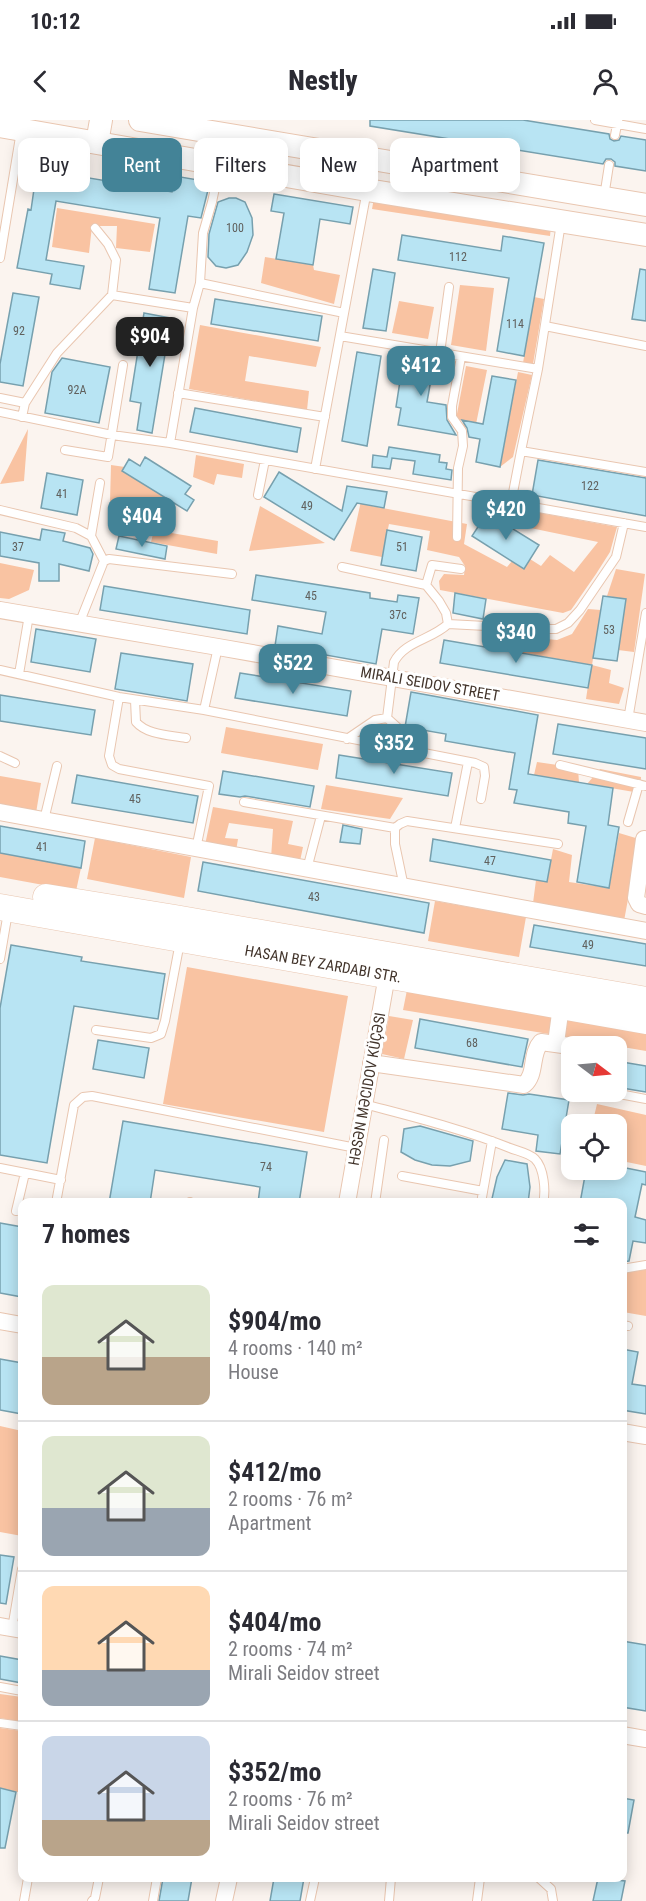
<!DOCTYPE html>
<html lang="en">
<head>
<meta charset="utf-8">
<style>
  body { margin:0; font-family:"Roboto Condensed",sans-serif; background:#f2f2f3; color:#2b2b33; height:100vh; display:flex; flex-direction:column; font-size:22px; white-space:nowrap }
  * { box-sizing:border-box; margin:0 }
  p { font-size:20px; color:#7c7c81 }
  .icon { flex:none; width:33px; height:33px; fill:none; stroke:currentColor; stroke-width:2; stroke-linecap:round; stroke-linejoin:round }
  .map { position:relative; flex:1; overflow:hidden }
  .panel { position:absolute; left:18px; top:1078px; width:609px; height:684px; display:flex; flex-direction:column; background:#fff; border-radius:12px; box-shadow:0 3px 15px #0003 }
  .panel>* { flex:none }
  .banner { position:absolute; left:18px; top:18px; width:610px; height:54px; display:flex; gap:12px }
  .needle { width:39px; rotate:106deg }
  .tools { position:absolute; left:561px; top:916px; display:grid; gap:12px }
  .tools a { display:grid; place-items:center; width:66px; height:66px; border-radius:12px; background:#fff; box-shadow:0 3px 15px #0003; font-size:30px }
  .price { position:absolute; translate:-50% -51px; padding:0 14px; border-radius:12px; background:#438397; color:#fff; font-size:20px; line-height:39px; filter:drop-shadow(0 2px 3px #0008) }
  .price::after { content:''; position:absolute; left:50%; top:36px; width:18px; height:14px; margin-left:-9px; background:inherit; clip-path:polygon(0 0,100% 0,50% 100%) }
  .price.active { background:#222; color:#fff }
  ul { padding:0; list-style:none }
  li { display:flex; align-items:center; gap:18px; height:150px; padding:0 24px }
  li+li { border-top:2px solid #e1e1e2 }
  li span { display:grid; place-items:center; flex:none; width:168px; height:120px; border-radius:12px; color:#555 }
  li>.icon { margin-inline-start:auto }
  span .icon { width:72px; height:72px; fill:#fffc; stroke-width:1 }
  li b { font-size:26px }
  h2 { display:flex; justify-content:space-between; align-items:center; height:72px; padding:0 24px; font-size:26px }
  .tag { padding:0 21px; border-radius:12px; background:#fff; box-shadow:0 3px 15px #0003; font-size:21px; line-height:54px }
  .tag.active { background:#438397; color:#fff }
  .status { display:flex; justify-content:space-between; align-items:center; height:42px; padding:0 30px; background:#fff; direction:ltr }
  .status svg { height:16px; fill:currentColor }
  header { display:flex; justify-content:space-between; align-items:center; height:78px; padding:0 24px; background:#fff; font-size:27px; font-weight:800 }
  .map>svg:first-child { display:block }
  .green { fill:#f9c3a2 }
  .building { fill:#b8e4f3; stroke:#77a0ae; stroke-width:1.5 }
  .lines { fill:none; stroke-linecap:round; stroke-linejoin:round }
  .service-casing { stroke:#e9c6b0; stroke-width:10 }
  .minor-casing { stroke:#e9c6b0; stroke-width:18 }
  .secondary-casing { stroke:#e9c6b0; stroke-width:24 }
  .primary-casing { stroke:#e9c6b0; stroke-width:27 }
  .service { stroke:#fff; stroke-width:8 }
  .minor { stroke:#fff; stroke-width:16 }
  .secondary { stroke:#fff; stroke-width:22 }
  .primary { stroke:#fff; stroke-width:26 }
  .labels { text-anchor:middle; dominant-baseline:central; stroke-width:6; stroke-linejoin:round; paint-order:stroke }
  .number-label { font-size:12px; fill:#60605d }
  .street-label { font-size:15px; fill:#42342b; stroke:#fff }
</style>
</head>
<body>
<div class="status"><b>10:12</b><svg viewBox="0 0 49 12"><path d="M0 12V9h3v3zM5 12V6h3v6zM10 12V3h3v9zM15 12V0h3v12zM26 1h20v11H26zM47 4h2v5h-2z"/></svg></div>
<header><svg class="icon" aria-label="back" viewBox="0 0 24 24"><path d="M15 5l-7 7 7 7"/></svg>Nestly<svg class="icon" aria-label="person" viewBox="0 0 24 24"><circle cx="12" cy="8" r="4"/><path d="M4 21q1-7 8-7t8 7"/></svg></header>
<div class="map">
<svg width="646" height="1781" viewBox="0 0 646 1781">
  <rect width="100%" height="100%" fill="#fbf4ef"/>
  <!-- green -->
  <path class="green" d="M374 78 551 107 550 116 372 89Z
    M57 88 155 104 150 132 116 128 117 106H92L89 133 52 127Z
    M265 137 313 145 314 150 340 155 334 184 261 163Z
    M460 165 494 168 486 231 451 225Z
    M534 177 544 179 533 244 523 243Z
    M399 181 434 187 428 219 392 213Z
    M200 205 321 227 316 247 249 236 245 261 309 271 307 290 189 269Z
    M466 246 487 250 475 309 463 307 464 301 456 299Z
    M518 252 532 255 513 337 500 347Z
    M28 309 24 361 0 364Z
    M196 335 244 344 242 358 217 354 214 365 193 357Z
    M111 345 125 347 123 351 163 376 153 396 110 382Z
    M361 381 372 386 467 404 464 424 507 447 512 441 524 448 530 439 541 446 550 435 574 452 598 422 516 405 490 390 491 384 617 407 610 432 596 454 571 490 563 493 440 470 439 461 444 454 464 455 465 446 459 437 427 430 430 411 389 404 382 437 350 431Z
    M260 386 325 423 249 431Z
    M154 410 218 421 217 434 151 422Z
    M0 443 34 450 29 470 9 479 0 478Z
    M616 449 645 454 634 532 618 530 626 479 607 476Z
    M588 489 601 490 592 545 611 550 609 563 624 568 619 584 586 579 591 545 506 530V515L557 520 572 514Z
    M226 607 323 624 318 650 221 633Z
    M537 642 578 648 579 663 534 655Z
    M600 649 641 657 640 673 587 664Z
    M0 656 41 663 36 693 0 686Z
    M326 665 403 678 390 699 321 689Z
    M213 687 293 701 288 724 303 727 300 741 271 738 273 709 229 703 225 718 238 719 236 731 205 725Z
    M619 713 639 719 624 801 533 783 536 760 547 761 553 729 572 735 569 762 609 768Z
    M95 718 191 737 184 778 87 759Z
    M0 733 81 748 76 771 0 757Z
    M435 781 526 797 519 837 428 821Z
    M187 847 348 876 324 1012 163 984Z
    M407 870 552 895 549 914 403 890Z
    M567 894 646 908V931L564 917Z
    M389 896 413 900 404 939 382 934Z
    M597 984 646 995V1046L617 1040 616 1005H592Z
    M646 1145V1196L623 1192V1153Z
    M0 1306 22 1311V1416L0 1412Z
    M0 1574 22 1577V1602L0 1598Z
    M0 1608 22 1611V1673L0 1668Z"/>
  <!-- building -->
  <path class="building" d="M370 0H523L609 14 610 19 614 21 619 20 621 16 646 20V51L615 46V42L611 39H606L603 44 370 6Z
    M23 36 73 44 71 55 172 72 175 56 210 62 201 98 188 96 175 173 149 169 160 98 56 81 46 140 84 146 80 169 50 164 52 154 17 148 28 89 31 90 35 62 19 60Z
    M274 74 353 87 350 104 320 99 313 145 276 139 284 93 271 91Z
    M229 78H236L245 82 252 98 253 115 247 132 238 145 226 148 216 146 208 137 209 114 218 82Z
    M402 115 501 131 503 116 544 123 524 236 497 231 509 158 398 140Z
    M373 149 395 153 386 211 363 208Z
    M640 149 646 150V201L632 199Z
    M13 173 39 177 23 266 0 262V244Z
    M215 179 322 196 318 221 211 204Z
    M144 193 171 198 152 313 137 310 141 283 130 281Z
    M357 232 381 236 367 326 342 321Z
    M404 235 443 242 441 256 432 254 427 282 446 285 447 300 456 315 398 305 401 288 396 287Z
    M62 238 110 247 99 303 45 293 52 252Z
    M492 256 516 260 500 347 476 342 480 319 469 317 467 308 462 300 483 304Z
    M195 288 301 308 297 332 190 312Z
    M389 327 440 335 439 342 447 343 446 349 452 350 451 360 413 354 415 341 392 338 390 349 372 347 373 335 387 337Z
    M145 337 191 366 185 374 194 380 187 391 122 351 129 339 140 346Z
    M538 340 646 358V396L532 375Z
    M279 352 342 391 347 366 387 372 384 388 357 383 334 420 264 377Z
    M47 353 83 360 77 395 41 388Z
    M487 393 539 425 524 449 472 416Z
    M42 409 65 413 63 421 90 428 93 434 89 451 59 444V461H39V443L0 436V412L40 420Z
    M387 410 422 417 416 451 381 445Z
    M119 416 167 426 165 439 116 429Z
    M256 455 370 473V478L397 482 398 475 419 478 413 514 382 509 376 544 275 526 278 506 322 514 326 492 252 480Z
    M104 466 250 490 247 514 100 490Z
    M455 473 486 479 483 499 453 493Z
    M603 476 626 479 617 541 593 538Z
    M36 509 96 519 90 552 31 542Z
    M444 520 592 545 588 568 440 543Z
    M121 533 193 544 187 581 115 569Z
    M240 553 351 571 347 596 235 578Z
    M411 572 538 595 528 654 613 668 608 705 619 707 609 768 577 762 586 706 568 703 569 692 514 683 517 670 509 669 515 633 445 621 446 614 405 607Z
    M0 575 95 590 91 615 0 601Z
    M558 604 646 618V649L553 634Z
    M339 635 452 653 448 676 336 658Z
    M223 651 314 666 310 687 245 676 240 677 219 674Z
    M77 655 198 676 193 703 72 683Z
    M343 705 362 709 360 724 340 722Z
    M0 706 85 721 81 748 0 733Z
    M433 719 551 740 547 762 430 741Z
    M203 742 429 783 424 813 198 771Z
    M534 805 646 824V846L530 827Z
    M11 825 82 837 81 841 165 854 158 899 74 886 47 1043 0 1035V888Z
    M420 899 528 919 522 947 415 928Z
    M98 920 149 928 144 958 93 949Z
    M616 941 646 946V972L616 967Z
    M508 973 523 975 529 974 569 980 560 1034 536 1031 538 1015 502 1009Z
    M123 1001 307 1032 299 1083H258L260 1067 155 1050 150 1083H109Z
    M420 1006 473 1021 470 1041 450 1046 432 1045 415 1040 401 1032 404 1009Z
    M505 1040 527 1044 530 1067 528 1083H491L497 1057Z
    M616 1046 646 1052V1065L642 1064 635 1097 646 1100V1123L633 1121 629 1141 622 1142V1083H580L586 1050H616Z
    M0 1103 22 1107V1177L0 1173Z
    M622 1229 638 1232 632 1264 646 1266V1294L622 1290Z
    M0 1239 22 1243V1294L0 1290Z
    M0 1435 14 1437 6 1484 0 1483Z
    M622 1521 646 1525V1591L622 1587Z
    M0 1536 22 1540V1563L0 1559Z
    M0 1668 16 1672 5 1728H0Z
    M622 1678 634 1680 628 1713H622Z
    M163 1758H192L188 1781H159Z
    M274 1758H304L300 1781H270Z
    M598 1758 625 1761 621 1781H593Z"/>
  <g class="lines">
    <defs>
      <path id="service" d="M595 0 646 9
        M615 15 618 0
        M604 77 609 45
        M0 138 21 11
        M200 163 203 113 212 82 220 45
        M112 175 193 188
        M545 206 646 226
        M340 216 538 249
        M440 233 449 167
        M178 273 325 297
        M0 278 25 283 22 297
        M25 283 57 233 112 175 116 140 108 124 95 108
        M0 292 112 315 170 323 646 407
        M170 323 193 188 200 163 344 193
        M65 330 108 337 123 245
        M521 331 538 249 561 103
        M315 349 367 70
        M258 375 265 340
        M511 383 521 331 646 352
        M0 390 76 408 91 416 104 441
        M91 416 100 363
        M457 417 458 348 463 326 462 311 452 297V286L461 237
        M342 447 426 465 439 481 446 493 448 504C431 520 405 521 394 542L387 598
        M426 465 432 445 461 449
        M79 504 104 441 109 439 232 454
        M448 504 543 509H556L568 503 580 490 616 437 624 403
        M0 550 119 577 204 590 475 643 484 647 485 656 481 679
        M19 554 29 495
        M119 577 109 636 112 645 119 649 209 666 196 729
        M135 580 136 602C147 615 170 615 186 618
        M204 590 218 527
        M628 600 646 493
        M347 619 375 600 387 598 397 607 414 631
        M0 636 15 643
        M560 645 646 666
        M244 682 395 708 400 704 407 701 558 724
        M44 700 57 646
        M628 702 639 664
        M395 708V724L404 767
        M455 708 468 642
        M307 749 321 696
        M0 839 8 792
        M96 910 151 918 161 914 165 901 180 822
        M609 972 646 979
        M364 984C413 997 463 1009 510 1028 517 1031 529 1033 535 1039 544 1048 546 1071 543 1083
        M0 1048 61 1060
        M402 1056 483 1071
        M56 1083 74 985 83 977 92 976 356 1028
        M190 1083V1082
        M375 1083 384 1020
        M481 1083 492 1021
        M16 1091 25 1053
        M622 1149 646 1145
        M622 1205 628 1206
        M12 1509 22 1449
        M0 1567 22 1571
        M0 1603 22 1606
        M539 1758 551 1769 553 1781
        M24 1781 28 1758
        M92 1781 95 1778 99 1758
        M153 1781 157 1758
        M310 1781 315 1758
        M389 1781 391 1758
        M477 1781 480 1758"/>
      <path id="minor" d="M0 490 218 527 646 603
        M0 692 646 811
        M644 719 636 778 639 784 646 786
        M556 923 561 886
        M371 943 524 965C537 954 530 934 541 922L577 927
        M347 1083 387 855
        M0 1201 22 1205
        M622 1312 646 1316
        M0 1506 22 1510
        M622 1615 646 1619
        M224 1781 229 1758"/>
      <path id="secondary" d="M140 0 646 85
        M0 6 367 70 646 115
        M97 23 101 0"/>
      <path id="primary" d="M46 777 175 798 646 880
        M0 787 646 901"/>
    </defs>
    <!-- service casing -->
    <use href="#service" class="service-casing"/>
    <!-- minor casing -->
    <use href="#minor" class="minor-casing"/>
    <!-- secondary casing -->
    <use href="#secondary" class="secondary-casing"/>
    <!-- primary casing -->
    <use href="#primary" class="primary-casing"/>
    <!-- service -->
    <use href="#service" class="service"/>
    <!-- minor -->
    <use href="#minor" class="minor"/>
    <!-- secondary -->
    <use href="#secondary" class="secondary"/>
    <!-- primary -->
    <use href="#primary" class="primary"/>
  </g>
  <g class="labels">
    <!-- number labels -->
    <g class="number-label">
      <text x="235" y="108">100</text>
      <text x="458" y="137">112</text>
      <text x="515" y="204">114</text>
      <text x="19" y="211">92</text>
      <text x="77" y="270">92A</text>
      <text x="590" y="366">122</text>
      <text x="62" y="374">41</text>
      <text x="307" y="386">49</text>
      <text x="18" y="427">37</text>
      <text x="402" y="427">51</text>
      <text x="311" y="476">45</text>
      <text x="398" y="495">37c</text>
      <text x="609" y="510">53</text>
      <text x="135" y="679">45</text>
      <text x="42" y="727">41</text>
      <text x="490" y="741">47</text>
      <text x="314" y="777">43</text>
      <text x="588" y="825">49</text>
      <text x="472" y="923">68</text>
      <text x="266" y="1047">74</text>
    </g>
    <!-- street labels -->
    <g class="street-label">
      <text transform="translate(430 564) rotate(10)">MIRALI SEIDOV STREET</text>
      <text transform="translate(323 844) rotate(10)">HASAN BEY ZARDABI STR.</text>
      <text transform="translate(367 969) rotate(-80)">HƏSƏN MƏCIDOV KÜÇƏSI</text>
    </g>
  </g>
</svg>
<div class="tools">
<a><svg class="needle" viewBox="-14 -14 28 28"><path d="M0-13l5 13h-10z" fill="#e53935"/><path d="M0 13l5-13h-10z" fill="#7c7c81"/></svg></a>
<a><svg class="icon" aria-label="locate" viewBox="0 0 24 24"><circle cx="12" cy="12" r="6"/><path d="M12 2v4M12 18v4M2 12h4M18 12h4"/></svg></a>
</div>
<b class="price active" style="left:150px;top:248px">$904</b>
<b class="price" style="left:421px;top:277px">$412</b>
<b class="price" style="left:506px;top:421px">$420</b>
<b class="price" style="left:142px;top:428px">$404</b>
<b class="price" style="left:516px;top:544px">$340</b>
<b class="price" style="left:293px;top:575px">$522</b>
<b class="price" style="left:394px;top:655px">$352</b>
<div class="banner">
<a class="tag">Buy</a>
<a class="tag active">Rent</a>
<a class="tag">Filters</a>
<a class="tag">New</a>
<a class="tag">Apartment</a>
</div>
<section class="panel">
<h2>7 homes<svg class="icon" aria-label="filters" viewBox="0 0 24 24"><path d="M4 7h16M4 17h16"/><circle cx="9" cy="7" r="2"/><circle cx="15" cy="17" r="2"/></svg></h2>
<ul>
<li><span style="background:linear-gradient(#dfe7d0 60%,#b9a48a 0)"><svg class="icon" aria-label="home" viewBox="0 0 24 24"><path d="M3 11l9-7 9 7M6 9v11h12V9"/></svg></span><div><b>$904/mo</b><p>4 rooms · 140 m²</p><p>House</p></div></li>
<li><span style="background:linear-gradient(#dfe7d0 60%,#9aa5b1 0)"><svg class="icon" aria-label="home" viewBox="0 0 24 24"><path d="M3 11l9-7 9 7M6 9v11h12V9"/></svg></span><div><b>$412/mo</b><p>2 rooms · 76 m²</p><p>Apartment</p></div></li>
<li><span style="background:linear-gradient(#ffd9b3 70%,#9aa5b1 0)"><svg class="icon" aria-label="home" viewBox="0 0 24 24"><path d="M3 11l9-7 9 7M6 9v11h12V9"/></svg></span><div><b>$404/mo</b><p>2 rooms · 74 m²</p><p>Mirali Seidov street</p></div></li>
<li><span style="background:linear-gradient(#c9d6e8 70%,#b9a48a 0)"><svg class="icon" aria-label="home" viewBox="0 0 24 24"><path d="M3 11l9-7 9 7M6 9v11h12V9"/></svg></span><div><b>$352/mo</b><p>2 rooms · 76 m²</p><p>Mirali Seidov street</p></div></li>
</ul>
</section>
</div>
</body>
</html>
